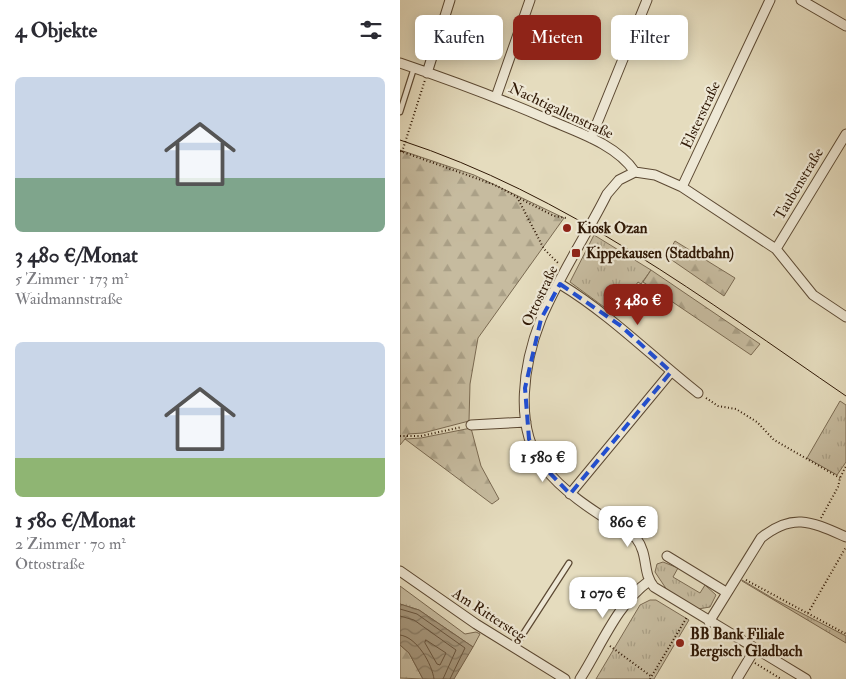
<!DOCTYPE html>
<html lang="de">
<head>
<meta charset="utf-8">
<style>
  body { margin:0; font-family:"IM FELL Double Pica",serif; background:#f2f2f3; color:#2b2b33; height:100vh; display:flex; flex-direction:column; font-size:19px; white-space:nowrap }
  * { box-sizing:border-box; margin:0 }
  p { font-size:16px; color:#7c7c81 }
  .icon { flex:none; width:28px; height:28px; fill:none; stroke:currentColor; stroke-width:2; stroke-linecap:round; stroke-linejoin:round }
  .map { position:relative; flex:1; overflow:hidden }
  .drawer { display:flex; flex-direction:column; background:#fff; width:400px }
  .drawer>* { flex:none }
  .hud { position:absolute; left:15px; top:15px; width:355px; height:45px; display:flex; gap:10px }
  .price { position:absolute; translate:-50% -42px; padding:0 11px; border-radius:10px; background:#fff; color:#222; font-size:16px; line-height:32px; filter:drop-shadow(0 1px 2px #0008) }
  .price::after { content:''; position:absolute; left:50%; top:30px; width:15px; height:11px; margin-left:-8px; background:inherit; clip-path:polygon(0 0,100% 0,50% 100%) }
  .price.on { background:#8f2418; color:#fff }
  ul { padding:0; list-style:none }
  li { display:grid; align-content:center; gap:10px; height:265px; padding:0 15px }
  li span { display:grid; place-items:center; height:155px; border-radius:8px; color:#555 }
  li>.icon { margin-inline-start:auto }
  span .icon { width:90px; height:90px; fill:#fffc; stroke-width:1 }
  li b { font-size:21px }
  h2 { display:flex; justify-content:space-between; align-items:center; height:60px; padding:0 15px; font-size:21px }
  .chip { padding:0 18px; border-radius:8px; background:#fff; box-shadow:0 2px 12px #0003; font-size:18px; line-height:45px }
  .chip.on { background:#8f2418; color:#fff }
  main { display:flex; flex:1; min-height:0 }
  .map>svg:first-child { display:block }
  .grass { fill:url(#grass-tufts); stroke:#7a6a52 }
  .forest { fill:url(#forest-firs); stroke:#7a6a52 }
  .water { fill:url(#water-waves); stroke:#77654e }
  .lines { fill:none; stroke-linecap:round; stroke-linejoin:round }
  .shore { stroke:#6b5842; stroke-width:1 }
  .service-casing { stroke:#5c4933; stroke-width:7 }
  .minor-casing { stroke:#5c4933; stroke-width:11 }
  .path { stroke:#2f1805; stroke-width:2; stroke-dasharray:1 2.5; stroke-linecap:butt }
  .service { stroke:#eee8d5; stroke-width:4.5 }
  .minor { stroke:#eee8d5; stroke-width:9 }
  .tram { stroke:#2f1805; stroke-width:1 }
  .marked { fill:none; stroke:#1d4ed8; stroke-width:4; stroke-dasharray:10 6; stroke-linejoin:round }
  .poi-dot { fill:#8f2418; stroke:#eee8d5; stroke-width:2 }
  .labels { text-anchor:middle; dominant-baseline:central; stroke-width:4.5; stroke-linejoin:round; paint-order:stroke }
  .street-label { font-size:15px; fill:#2f1805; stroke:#eee8d5 }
  .poi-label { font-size:15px; font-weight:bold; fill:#2f1805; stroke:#eee8d5; text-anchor:start }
</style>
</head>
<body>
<main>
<section class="drawer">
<h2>4 Objekte<svg class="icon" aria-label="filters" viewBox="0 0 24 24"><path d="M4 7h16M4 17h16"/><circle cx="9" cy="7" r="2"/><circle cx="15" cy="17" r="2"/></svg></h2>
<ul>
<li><span style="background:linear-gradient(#c9d6e8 65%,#7fa58c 0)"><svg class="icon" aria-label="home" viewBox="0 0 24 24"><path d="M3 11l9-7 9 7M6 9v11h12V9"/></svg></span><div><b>3 480 €/Monat</b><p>5 Zimmer · 173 m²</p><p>Waidmannstraße</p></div></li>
<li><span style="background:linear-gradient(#c9d6e8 75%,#8fb573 0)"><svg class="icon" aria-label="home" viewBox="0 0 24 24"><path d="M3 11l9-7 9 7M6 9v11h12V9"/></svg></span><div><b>1 580 €/Monat</b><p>2 Zimmer · 70 m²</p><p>Ottostraße</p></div></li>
</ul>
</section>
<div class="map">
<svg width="446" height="679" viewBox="0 0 446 679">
  <defs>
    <pattern id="grass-tufts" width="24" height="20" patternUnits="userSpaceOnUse" patternTransform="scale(1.25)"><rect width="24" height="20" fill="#c6bb9f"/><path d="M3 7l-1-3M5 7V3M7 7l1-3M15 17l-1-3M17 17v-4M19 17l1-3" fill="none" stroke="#aaa087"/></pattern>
    <pattern id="forest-firs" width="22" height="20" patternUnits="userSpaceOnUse" patternTransform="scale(1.25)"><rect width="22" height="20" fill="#c6bb9f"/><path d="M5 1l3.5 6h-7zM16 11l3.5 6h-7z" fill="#aaa087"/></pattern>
    <pattern id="water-waves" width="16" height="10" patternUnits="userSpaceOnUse" patternTransform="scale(1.25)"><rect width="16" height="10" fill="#a7997f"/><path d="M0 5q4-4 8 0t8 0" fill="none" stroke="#887c66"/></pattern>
  </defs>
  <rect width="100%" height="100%" fill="#e5dcbe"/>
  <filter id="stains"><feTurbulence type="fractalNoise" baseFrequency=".004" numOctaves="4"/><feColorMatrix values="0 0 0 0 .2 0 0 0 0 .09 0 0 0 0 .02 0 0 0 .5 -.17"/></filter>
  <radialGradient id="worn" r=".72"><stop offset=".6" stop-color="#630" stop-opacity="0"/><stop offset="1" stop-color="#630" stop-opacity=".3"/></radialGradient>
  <!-- grass -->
  <path class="grass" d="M194 235 251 270 241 284 238 282 215 315 170 282Z
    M440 401 446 405V462L437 475 407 458Z
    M263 562 278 568 273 577 300 593 305 585 316 595 310 607 298 609 267 590 255 572 257 564Z
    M342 580 374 599 446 636V643L342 581Z
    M0 586 65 634 76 632 80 634 73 647 19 610 0 604Z
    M250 600H256L289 620 254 679H196L240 605Z"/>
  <!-- forest -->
  <path class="forest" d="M0 150 74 175 164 218 78 338 70 384 69 421 23 433 8 434 5 439 21 438 71 428 81 466 99 499 92 504 5 439 0 445Z
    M275 241 335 278 324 296 266 256Z
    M251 270 360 344 351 355 243 282Z
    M0 645 9 653 23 679 0 678Z"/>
  <!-- water -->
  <path class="water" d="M0 604 19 610 73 647 54 679H23L9 653 0 645Z"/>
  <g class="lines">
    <!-- shore -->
    <path class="shore" d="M0 609 17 614 65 648 50 679
      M0 616 14 620 56 650 43 679
      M0 635C17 637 32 664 34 679
      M26 640 46 653 40 665 37 664 25 643Z"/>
    <defs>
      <path id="service" d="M0 112 14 68
        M114 648 169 563"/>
      <path id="minor" d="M401 0 446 26
        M0 63C50 80 99 98 147 119 177 132 216 144 235 172
        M27 73 50 0
        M96 97 130 0
        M191 138 247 0
        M282 187 370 0
        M376 249 446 134
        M160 284C211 315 251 356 298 393
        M71 425 126 422
        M170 494 271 372
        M267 556 326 592
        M0 571 76 624 165 679
        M309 622 361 538C393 512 412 522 446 537
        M180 679C201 646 217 604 249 581
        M337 679 355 649
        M406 679 254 587C242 573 249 555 236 538 204 517 167 497 143 466 113 426 124 362 141 319 159 276 186 236 207 194L219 180 235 172 255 175 282 187 376 249 413 295 446 317"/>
    </defs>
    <!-- service casing -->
    <use href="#service" class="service-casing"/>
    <!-- minor casing -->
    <use href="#minor" class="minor-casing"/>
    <!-- path -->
    <path class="path" d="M0 151 95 185 117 197 144 249 159 264
      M2 152 25 80
      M117 197 154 216 166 218
      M306 398 318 406 336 409 357 422 374 440 440 478
      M0 436H21L62 427
      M421 518 438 487 440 478 446 466
      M346 580 446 634
      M408 613 446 547
      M210 646 252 677
      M355 663 381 679
      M250 679 287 617"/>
    <!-- service -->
    <use href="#service" class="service"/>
    <!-- minor -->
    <use href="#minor" class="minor"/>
    <!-- tram -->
    <path class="tram" d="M0 140C166 194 304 299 446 396"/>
  </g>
  <!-- marked area -->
  <path class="marked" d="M160 284 221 326 271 372 170 494 144 467 129 439 125 388 141 319Z"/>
  <!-- markers -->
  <g class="poi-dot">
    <circle cx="167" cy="228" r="5"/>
    <rect x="171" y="248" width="10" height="10" rx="2.5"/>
    <circle cx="280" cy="643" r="5"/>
  </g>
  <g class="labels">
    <!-- street labels -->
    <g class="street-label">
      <text transform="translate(161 111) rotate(25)">Nachtigallenstraße</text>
      <text transform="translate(301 115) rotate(-65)">Elsterstraße</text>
      <text transform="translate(399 184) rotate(-59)">Taubenstraße</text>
      <text transform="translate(140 296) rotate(-65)">Ottostraße</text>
      <text transform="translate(89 615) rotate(33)">Am Rittersteg</text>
    </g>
    <!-- poi labels -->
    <g class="poi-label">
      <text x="177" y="228">Kiosk Ozan</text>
      <text x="186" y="253">Kippekausen (Stadtbahn)</text>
      <text x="290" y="634">BB Bank Filiale<tspan x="290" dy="17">Bergisch Gladbach</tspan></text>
    </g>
  </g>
  <rect width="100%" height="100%" filter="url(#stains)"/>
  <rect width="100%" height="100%" fill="url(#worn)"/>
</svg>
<b class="price on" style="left:238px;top:326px">3 480 €</b>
<b class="price" style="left:143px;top:483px">1 580 €</b>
<b class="price" style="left:228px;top:548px">860 €</b>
<b class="price" style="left:203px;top:619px">1 070 €</b>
<div class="hud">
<a class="chip">Kaufen</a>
<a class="chip on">Mieten</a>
<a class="chip">Filter</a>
</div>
</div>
</main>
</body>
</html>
